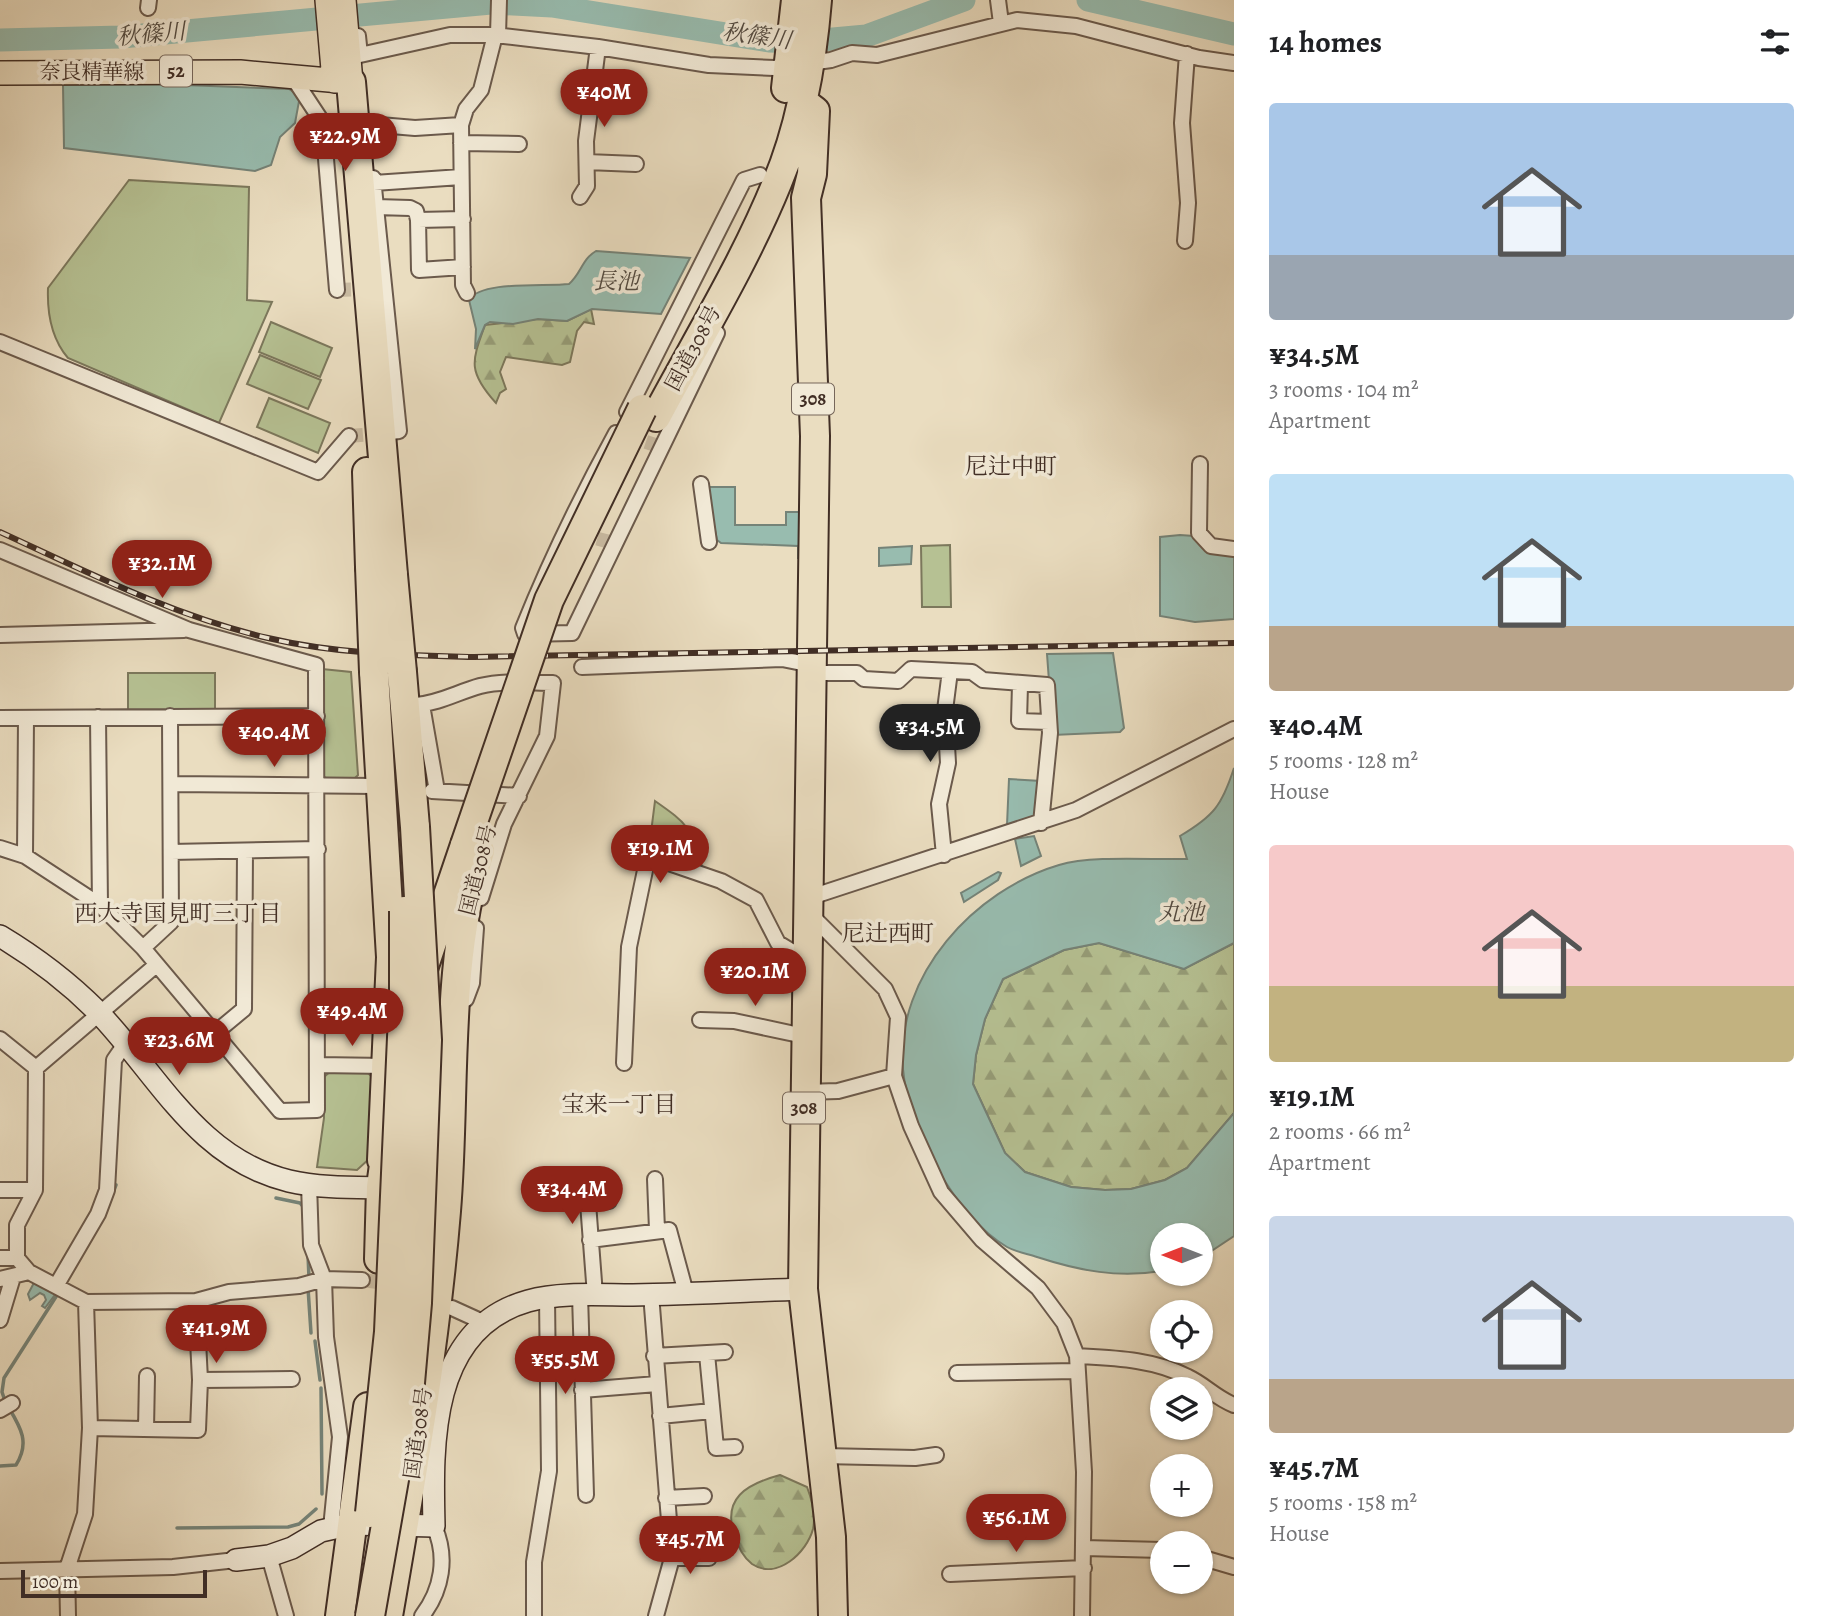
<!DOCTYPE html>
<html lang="en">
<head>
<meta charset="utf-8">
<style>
  body { margin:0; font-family:Alegreya,"Noto Serif JP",serif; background:#f2f2f2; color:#202124; height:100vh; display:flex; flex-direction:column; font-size:26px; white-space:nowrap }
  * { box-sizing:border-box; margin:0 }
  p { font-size:23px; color:#757577 }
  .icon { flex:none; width:38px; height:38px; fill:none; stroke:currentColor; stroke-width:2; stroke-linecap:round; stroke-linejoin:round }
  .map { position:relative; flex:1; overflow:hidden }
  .details { display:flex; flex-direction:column; background:#fff; width:595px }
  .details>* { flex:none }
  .needle { width:46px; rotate:270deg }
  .buttons { position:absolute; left:1150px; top:1223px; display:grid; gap:14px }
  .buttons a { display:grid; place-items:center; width:63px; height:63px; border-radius:50%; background:#fff; box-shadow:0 2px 5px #0004; font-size:35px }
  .scale { position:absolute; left:21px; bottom:18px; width:186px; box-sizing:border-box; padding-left:7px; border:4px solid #412e25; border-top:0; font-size:19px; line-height:24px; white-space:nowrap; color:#412e25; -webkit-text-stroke:5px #f1e9d6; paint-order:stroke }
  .price { position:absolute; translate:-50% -60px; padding:0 16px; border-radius:24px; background:#8f2418; color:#fff; font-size:23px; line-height:46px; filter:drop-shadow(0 2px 4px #0008) }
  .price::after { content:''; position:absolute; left:50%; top:42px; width:21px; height:16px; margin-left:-10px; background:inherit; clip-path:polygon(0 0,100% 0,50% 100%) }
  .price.active { background:#222; color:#fff }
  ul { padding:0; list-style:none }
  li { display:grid; align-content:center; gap:14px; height:371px; padding:0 35px }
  li span { display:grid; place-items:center; height:217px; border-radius:7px; color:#555 }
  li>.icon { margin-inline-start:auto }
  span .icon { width:126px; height:126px; fill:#fffc; stroke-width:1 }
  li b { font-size:30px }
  h2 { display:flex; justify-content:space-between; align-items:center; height:84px; padding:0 35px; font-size:30px }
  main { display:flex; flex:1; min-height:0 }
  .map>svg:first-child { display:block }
  .green { fill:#b6c193; stroke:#7c785c; stroke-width:2 }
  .forest { fill:url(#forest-firs); stroke:#7c785c; stroke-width:2 }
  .water { fill:#98bcaf; stroke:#758378; stroke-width:2 }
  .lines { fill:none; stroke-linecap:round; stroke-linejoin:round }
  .stream { stroke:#758378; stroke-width:3.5 }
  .river { stroke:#98bcaf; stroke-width:23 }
  .street-tunnel { stroke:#c8baa1; stroke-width:14; stroke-dasharray:14 7; stroke-linecap:butt }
  .street-casing { stroke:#6b5a4c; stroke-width:18 }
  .secondary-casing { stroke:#412e25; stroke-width:24 }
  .primary-casing { stroke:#412e25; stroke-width:26 }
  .highway-casing { stroke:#412e25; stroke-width:32 }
  .street { stroke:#f1e9d6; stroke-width:14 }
  .secondary { stroke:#f1e9d6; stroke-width:21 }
  .primary { stroke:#eaddc0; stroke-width:23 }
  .highway { stroke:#eaddc0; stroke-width:28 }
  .rail-casing { stroke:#412e25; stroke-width:6 }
  .rail { stroke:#f1e9d6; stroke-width:3.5; stroke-dasharray:10; stroke-linecap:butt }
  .highway-bridge-casing { stroke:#412e25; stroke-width:32; stroke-linecap:butt }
  .highway-bridge { stroke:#eaddc0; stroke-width:28 }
  .labels { text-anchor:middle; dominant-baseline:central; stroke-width:7; stroke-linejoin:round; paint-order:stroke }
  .shield { fill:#f1e9d6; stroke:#76665a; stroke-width:2 }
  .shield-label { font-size:19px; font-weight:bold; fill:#412e25 }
  .street-label { font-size:21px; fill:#412e25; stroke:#f1e9d6 }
  .water-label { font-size:23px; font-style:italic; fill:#524a41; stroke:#f1e9d6 }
  .neighbourhood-label { font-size:23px; fill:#412e25; stroke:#f1e9d6 }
</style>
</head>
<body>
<main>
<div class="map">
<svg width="1234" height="1616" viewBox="0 0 1234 1616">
  <defs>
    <pattern id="forest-firs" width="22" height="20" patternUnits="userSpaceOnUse" patternTransform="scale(1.75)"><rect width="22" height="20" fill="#b6c193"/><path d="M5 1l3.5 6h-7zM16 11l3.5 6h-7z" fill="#969d78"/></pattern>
  </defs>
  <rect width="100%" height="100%" fill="#eaddc0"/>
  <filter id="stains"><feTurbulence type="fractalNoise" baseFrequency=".00286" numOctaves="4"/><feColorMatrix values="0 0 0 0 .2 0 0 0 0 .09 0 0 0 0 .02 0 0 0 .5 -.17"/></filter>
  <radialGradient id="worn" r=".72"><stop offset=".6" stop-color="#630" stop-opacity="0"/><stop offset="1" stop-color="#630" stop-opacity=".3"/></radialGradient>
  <!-- green -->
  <path class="green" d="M129 180 249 187 247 300 272 302 219 423 68 358C51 338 47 314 48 288Z
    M271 322 332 348 320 377 259 352Z
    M260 355 321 380 308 409 247 384Z
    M269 398 330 423 318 453 257 427Z
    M950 545 951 607H922L921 546Z
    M322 669 351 672 358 775 353 780 322 781Z
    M128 673H215V711H128Z
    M655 801C688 824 692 828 702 867L649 848Z
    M332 1070H365L374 1079 370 1158 357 1170 317 1167 324 1118V1077Z"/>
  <!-- forest -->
  <path class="forest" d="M591 309 594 324 584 322 577 331 570 362 562 365 506 357 500 372 506 389 500 393 496 403C467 371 472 361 485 325L538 319 567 321Z
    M1099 943 1184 969 1234 943V1113L1187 1168 1165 1180 1131 1189 1105 1190 1071 1187 1025 1172 1005 1153 973 1084 976 1055 985 1019 1003 979 1064 950Z
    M780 1475 807 1487C812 1500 816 1515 813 1529 807 1552 777 1581 752 1564 743 1557 739 1548 735 1537 721 1498 747 1484 780 1475Z"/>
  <!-- water -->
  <path class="water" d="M158 84 289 89 300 96 295 123 280 137 271 165 255 171 64 148 63 85Z
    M596 251 690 258 661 314 592 309 567 321 538 319 513 324 490 322 485 325 475 349 476 329 469 300C481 280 546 287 569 284 581 274 582 259 596 251Z
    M706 487H735V525H786V512H804L803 558H798V546L721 543 717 540Z
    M1180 535 1194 536 1206 551 1234 553V619L1195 622 1160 616V537Z
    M912 546 911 564 879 566V548Z
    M1113 653 1124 728 1120 732 1053 735 1047 654Z
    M1234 768V943L1184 969 1099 943 1064 950 1003 979 985 1019 976 1055 973 1084 1005 1153 1025 1172 1071 1187 1105 1190 1131 1189 1165 1180 1187 1168 1234 1113V1236L1201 1258 1200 1236H1162V1271C1118 1278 1080 1271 1037 1257 1028 1254 1016 1252 1007 1247 955 1217 908 1127 903 1069 895 975 975 890 1059 865 1092 855 1151 860 1187 859L1180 836C1214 816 1222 805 1234 768Z
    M1009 779 1041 781 1037 817 1007 825Z
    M1034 836 1041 856 1021 866 1015 839Z
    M998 872 1001 873 998 880 964 902 961 893Z
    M36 1279 57 1292 45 1308 42 1306 46 1300 44 1295 40 1293 30 1300 28 1294Z"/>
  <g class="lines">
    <!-- stream -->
    <path class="stream" d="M276 1198 300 1203 305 1209
      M104 1217 116 1185
      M308 1255 309 1278
      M308 1288 311 1333
      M315 1341 320 1380
      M321 1388 322 1494
      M5 1401 2 1392 4 1378 59 1292
      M0 1466 16 1465C30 1443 21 1428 9 1408
      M177 1528 288 1527 299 1524 316 1509"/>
    <!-- river -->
    <path class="river" d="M1088 0 1234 34
      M0 40 121 37 491 3 552 6 769 41 800 42 866 36 964 0"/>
    <!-- street-tunnel -->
    <path class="street-tunnel" d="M337 290 371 289
      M626 435 661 447
      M349 436 386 433
      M577 533 613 543
      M362 1280 395 1284"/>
    <defs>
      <path id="street" d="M998 0 1001 23
        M148 8 149 0
        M498 35 499 0
        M358 36 360 55 450 35H495L598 47 709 65 774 68 831 60 852 53 877 55 1017 20 1076 26 1199 58 1234 63
        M292 76 323 123 337 290
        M368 124 415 128 461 125
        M461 143 519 144
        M587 162 636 164
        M373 178 399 431 391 432
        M374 183 461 177
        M580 197 587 186 586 141 598 47
        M376 207 410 208 416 211 418 220
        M1185 241 1188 203 1182 123 1187 54
        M463 267 419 270 418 220 463 219
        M467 293 463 285 461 125 466 109 481 90 495 35
        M0 342 318 472 349 436
        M627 412 744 180 760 175
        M616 433C581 497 550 561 523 628L525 634 572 633 717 333
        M1200 464 1199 533 1211 546 1234 549
        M701 484 709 542
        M0 550 189 630 316 665 317 1110 280 1111 143 948 100 905 25 856 0 848
        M0 635 184 630
        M582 667 782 659 812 665
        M812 673H857L864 679 898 681 911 669 972 672 983 680 1047 685 1050 733 1041 823
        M1020 685 1019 721 1049 722
        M416 705C440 703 458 692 480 686 504 680 529 683 553 683L547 736 504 824 481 898
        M422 705 437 791
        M98 717 100 905
        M0 718 317 716
        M171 784 375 786
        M432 791 519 796
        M171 852 318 849
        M944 855 939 804 948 763 945 710 950 671
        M25 856 26 718
        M808 898 1076 810 1234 729
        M811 915 885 989 898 1017 894 1076 911 1126 941 1192 982 1240 1038 1288 1064 1323 1077 1356 1084 1472 1082 1616
        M143 948 171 922 170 716
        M457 1001 466 999 472 983 476 928
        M700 1020 734 1021 804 1036
        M215 1033 244 1009 245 851
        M0 1039 36 1068
        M624 1063 629 947 648 856 721 881 756 900 778 943 806 960
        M317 1065 387 1066
        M804 1092 838 1091 894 1076
        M655 1179 657 1230
        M309 1184 311 1245 324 1279 326 1337 340 1437 331 1528
        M0 1190H35
        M590 1240 669 1230 686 1293
        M0 1258H17
        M29 1272 17 1258V1225L35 1190 36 1068 155 966
        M0 1279 29 1272 86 1302 196 1301 229 1292 299 1286 324 1279 362 1280
        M56 1286 98 1214 107 1190 114 1060 125 1044
        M651 1294 672 1558 656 1616
        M580 1295 586 1495
        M595 1295 588 1203 609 1201
        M452 1308 485 1323
        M0 1320 13 1277
        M707 1354 716 1448 735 1447
        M654 1356 725 1352
        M1077 1356C1114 1358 1154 1359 1188 1377 1205 1385 1216 1398 1234 1405
        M957 1373 1077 1371
        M200 1380 292 1379
        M582 1390 657 1384
        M0 1410 12 1403
        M660 1416 712 1411
        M90 1428 198 1430 200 1380 196 1301
        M146 1429 147 1376
        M823 1456 915 1458 936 1455
        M666 1498 704 1496
        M1084 1548 1162 1550
        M269 1556 286 1616
        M1200 1557 1234 1567
        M672 1558H709
        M0 1571 173 1567 236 1560
        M950 1574 1084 1568
        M68 1616 67 1569 85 1514 90 1428 86 1302
        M422 1616C442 1590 448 1557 434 1526
        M534 1616V1562L549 1471 547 1297"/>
      <path id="secondary" d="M0 936C35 957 68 982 97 1011 158 1074 197 1159 289 1181 323 1189 361 1187 396 1188
        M236 1560 269 1556 292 1548 321 1531 352 1524 434 1526C432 1444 429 1329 528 1301 561 1292 599 1295 633 1295 690 1294 746 1291 803 1289"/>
      <path id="primary" d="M327 0 334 81
        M0 73 240 72 351 82 344 0"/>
      <path id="highway" d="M351 82 393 575
        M786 88 796 0
        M802 101 815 111 812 174 806 198 815 436 803 1289 831 1537 833 1616
        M656 417C697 340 744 264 777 183 801 126 812 62 817 0
        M367 472 370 567
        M374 672 391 957 382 1160
        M402 672 415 827
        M424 966 465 845
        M379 1259 381 1187 387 1142
        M340 1616 368 1407
        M388 1616C411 1482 435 1347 446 1211 456 1092 444 966 480 851"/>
    </defs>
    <!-- street casing -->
    <use href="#street" class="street-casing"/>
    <!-- secondary casing -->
    <use href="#secondary" class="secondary-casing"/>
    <!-- primary casing -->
    <use href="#primary" class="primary-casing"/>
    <!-- highway casing -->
    <use href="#highway" class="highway-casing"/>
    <!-- street -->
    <use href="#street" class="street"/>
    <!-- secondary -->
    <use href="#secondary" class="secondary"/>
    <!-- primary -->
    <use href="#primary" class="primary"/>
    <!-- highway -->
    <use href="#highway" class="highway"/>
    <defs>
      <path id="rail" d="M0 532C87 572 174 616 268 638 336 654 405 655 474 657L1234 643"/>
    </defs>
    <!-- rail casing -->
    <use href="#rail" class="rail-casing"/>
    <!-- rail -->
    <use href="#rail" class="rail"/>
    <defs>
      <path id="highway-bridge" d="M370 567 374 672
        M393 575 402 672
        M465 845 549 600 642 409
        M370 1513 389 1332 404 992V911
        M370 1616 409 1394 417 1303 427 1040 415 827"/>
    </defs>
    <!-- highway-bridge casing -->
    <use href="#highway-bridge" class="highway-bridge-casing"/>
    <!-- highway-bridge -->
    <use href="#highway-bridge" class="highway-bridge"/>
  </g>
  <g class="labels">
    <!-- shield labels -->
    <g class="shield">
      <rect x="160" y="55.5" width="32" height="31" rx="5"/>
      <rect x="792" y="383.5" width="42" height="31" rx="5"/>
      <rect x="783" y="1092.5" width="42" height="31" rx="5"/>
    </g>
    <g class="shield-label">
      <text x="176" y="71">52</text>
      <text x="813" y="399">308</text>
      <text x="804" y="1108">308</text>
    </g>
    <!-- street labels -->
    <g class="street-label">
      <text x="92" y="72">奈良精華線</text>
      <text transform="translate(693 348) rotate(-62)">国道308号</text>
      <text transform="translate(478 870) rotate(-76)">国道308号</text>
      <text transform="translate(418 1433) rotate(-82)">国道308号</text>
    </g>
    <!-- water labels -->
    <g class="water-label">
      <text transform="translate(151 34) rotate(-5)">秋篠川</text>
      <text transform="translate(757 36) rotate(8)">秋篠川</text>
      <text x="616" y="281">長池</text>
      <text x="1181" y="912">丸池</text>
    </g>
    <!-- neighbourhood labels -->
    <g class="neighbourhood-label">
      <text x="1011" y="466">尼辻中町</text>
      <text x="178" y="913">西大寺国見町三丁目</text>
      <text x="888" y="933">尼辻西町</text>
      <text x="619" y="1104">宝来一丁目</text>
    </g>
  </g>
  <rect width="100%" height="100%" filter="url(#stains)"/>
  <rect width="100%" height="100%" fill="url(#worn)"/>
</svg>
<div class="buttons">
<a><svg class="needle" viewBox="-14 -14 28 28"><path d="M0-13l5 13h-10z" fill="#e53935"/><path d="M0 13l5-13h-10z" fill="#757577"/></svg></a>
<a><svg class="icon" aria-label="locate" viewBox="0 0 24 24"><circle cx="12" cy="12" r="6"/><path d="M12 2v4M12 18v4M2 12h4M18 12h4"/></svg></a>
<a><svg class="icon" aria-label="layers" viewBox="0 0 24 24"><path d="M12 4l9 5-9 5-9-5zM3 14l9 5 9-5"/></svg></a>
<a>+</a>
<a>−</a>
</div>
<div class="scale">100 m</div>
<b class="price" style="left:604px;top:129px">¥40M</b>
<b class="price" style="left:345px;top:173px">¥22.9M</b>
<b class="price" style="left:162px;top:600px">¥32.1M</b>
<b class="price active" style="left:930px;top:764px">¥34.5M</b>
<b class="price" style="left:274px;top:769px">¥40.4M</b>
<b class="price" style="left:660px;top:885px">¥19.1M</b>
<b class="price" style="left:755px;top:1008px">¥20.1M</b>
<b class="price" style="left:352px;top:1048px">¥49.4M</b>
<b class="price" style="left:179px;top:1077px">¥23.6M</b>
<b class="price" style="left:572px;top:1226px">¥34.4M</b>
<b class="price" style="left:216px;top:1365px">¥41.9M</b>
<b class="price" style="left:565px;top:1396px">¥55.5M</b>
<b class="price" style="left:1016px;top:1554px">¥56.1M</b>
<b class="price" style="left:690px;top:1576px">¥45.7M</b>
</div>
<section class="details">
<h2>14 homes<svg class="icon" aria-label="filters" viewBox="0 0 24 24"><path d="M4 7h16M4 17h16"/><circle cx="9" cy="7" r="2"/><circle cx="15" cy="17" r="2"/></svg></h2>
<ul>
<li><span style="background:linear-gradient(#a9c7e8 70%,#9aa5b1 0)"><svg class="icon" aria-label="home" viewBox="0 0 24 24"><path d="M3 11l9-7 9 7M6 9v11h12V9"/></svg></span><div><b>¥34.5M</b><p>3 rooms · 104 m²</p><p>Apartment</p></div></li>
<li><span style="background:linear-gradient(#bfe0f5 70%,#b9a48a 0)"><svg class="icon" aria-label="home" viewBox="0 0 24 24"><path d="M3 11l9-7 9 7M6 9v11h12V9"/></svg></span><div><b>¥40.4M</b><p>5 rooms · 128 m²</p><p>House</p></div></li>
<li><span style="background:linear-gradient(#f6c9c9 65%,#c2b280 0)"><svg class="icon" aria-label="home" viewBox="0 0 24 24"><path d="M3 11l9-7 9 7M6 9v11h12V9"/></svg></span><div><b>¥19.1M</b><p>2 rooms · 66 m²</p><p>Apartment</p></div></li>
<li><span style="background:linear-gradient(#c9d6e8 75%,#b9a48a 0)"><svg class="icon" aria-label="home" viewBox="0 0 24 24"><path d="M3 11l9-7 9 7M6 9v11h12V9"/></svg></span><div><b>¥45.7M</b><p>5 rooms · 158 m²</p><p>House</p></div></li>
</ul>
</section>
</main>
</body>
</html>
